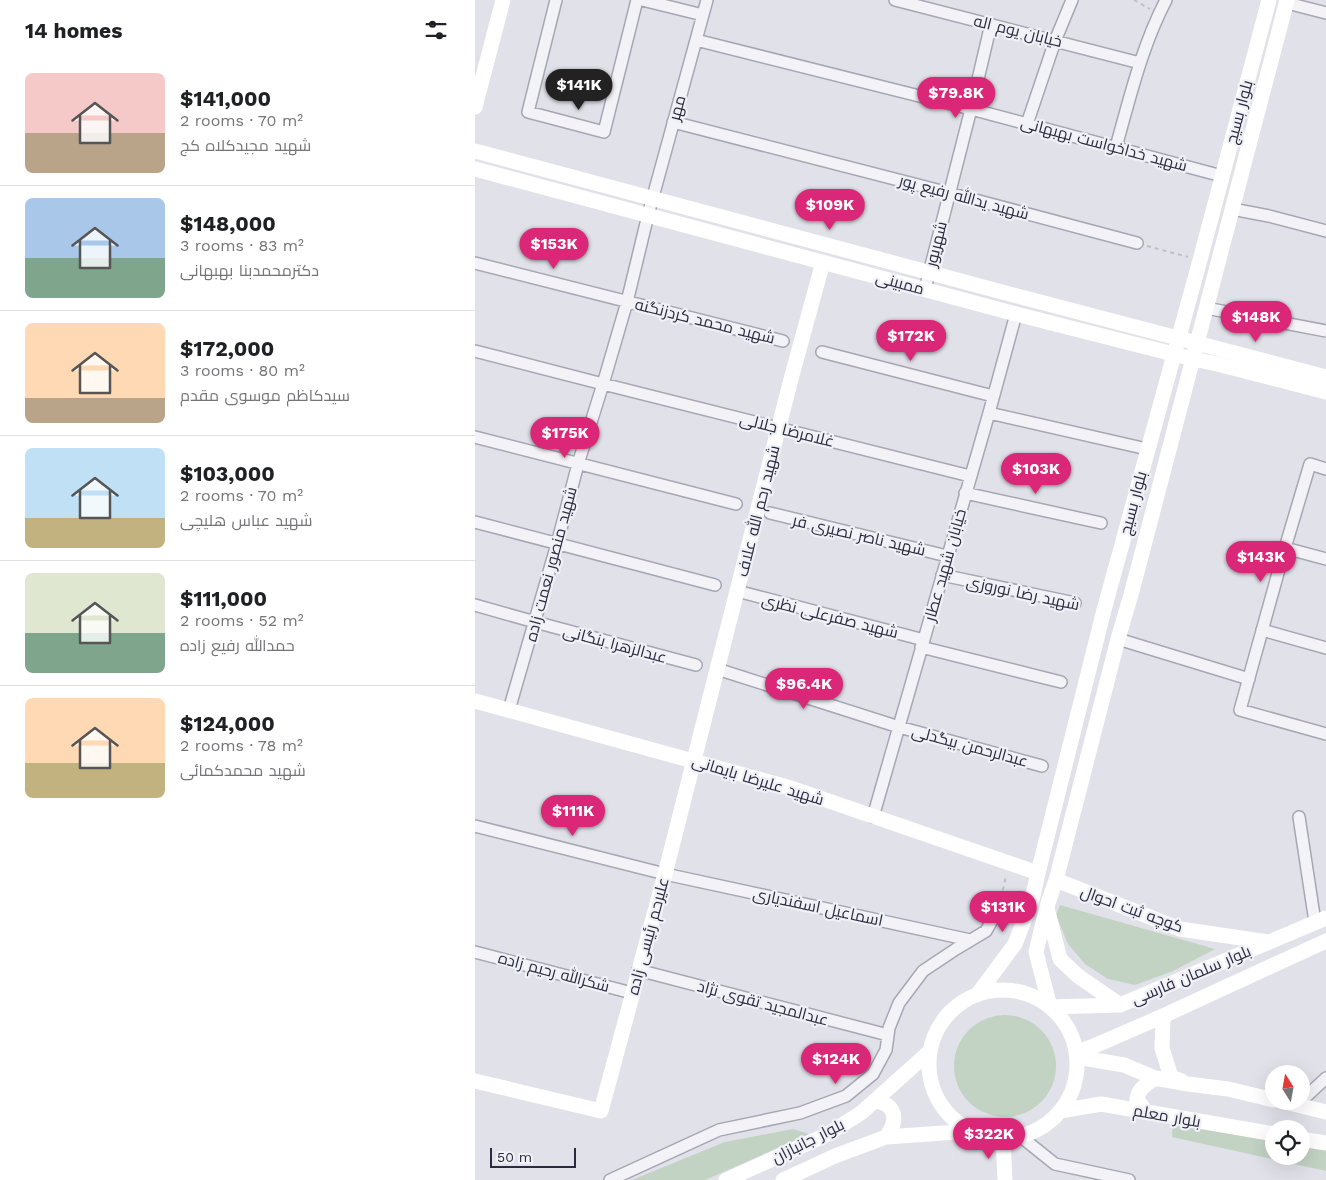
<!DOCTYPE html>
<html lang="en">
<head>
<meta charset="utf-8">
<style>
  body { margin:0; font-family:"Work Sans",Cairo,sans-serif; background:#f2f2f2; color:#202124; height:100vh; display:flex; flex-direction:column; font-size:19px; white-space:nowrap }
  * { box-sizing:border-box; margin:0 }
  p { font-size:16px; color:#757577 }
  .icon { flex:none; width:28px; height:28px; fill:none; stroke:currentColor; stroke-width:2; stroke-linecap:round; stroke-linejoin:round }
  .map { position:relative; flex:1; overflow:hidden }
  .sheet { display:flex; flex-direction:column; background:#fff; width:475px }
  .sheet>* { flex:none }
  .needle { width:32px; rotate:349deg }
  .controls { position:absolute; left:790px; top:1065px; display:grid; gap:10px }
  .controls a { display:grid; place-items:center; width:45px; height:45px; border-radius:50%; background:#fff; box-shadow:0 5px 20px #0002; font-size:25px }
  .scale { position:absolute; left:15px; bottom:12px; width:86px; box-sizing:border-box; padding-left:5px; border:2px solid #2a2b3f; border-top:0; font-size:14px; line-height:18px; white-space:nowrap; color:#2a2b3f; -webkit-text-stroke:4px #f0f1f6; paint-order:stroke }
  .price { position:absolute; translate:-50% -42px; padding:0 11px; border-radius:18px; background:#db2777; color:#fff; font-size:16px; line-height:32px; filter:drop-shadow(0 1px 2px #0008) }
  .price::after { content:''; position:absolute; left:50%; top:30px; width:15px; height:11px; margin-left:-8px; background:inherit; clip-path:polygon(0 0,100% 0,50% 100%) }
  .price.on { background:#222; color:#fff }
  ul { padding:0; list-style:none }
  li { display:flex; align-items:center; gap:15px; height:125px; padding:0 25px }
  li+li { border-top:1px solid #e0e0e0 }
  li span { display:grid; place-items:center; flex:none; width:140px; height:100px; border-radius:8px; color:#555 }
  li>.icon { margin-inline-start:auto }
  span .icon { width:60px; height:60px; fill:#fffc; stroke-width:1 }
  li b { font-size:21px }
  h2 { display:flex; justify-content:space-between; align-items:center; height:60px; padding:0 25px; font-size:21px }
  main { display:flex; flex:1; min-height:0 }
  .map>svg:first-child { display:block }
  .green { fill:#c2d2c3 }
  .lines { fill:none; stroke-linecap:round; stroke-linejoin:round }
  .street-casing { stroke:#a6a7b3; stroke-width:14 }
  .path { stroke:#bfbfc7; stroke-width:2; stroke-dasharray:4 4; stroke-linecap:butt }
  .street { stroke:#f3f3f7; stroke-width:11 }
  .secondary { stroke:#fff; stroke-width:15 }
  .labels { text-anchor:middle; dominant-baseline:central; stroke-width:4.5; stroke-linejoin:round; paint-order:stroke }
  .street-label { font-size:16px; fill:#2a2b3f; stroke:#f0f1f6 }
</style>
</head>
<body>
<main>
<section class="sheet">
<h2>14 homes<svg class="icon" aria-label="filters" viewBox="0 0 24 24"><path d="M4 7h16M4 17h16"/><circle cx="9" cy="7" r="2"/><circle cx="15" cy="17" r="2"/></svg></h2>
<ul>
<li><span style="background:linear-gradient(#f6c9c9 60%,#b9a48a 0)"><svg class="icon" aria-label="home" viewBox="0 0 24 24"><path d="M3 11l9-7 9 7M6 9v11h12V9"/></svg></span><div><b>$141,000</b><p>2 rooms · 70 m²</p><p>شهید مجیدکلاه کج</p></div></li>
<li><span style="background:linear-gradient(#a9c7e8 60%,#7fa58c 0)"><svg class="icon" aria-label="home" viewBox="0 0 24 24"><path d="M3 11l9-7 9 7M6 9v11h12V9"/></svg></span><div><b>$148,000</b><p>3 rooms · 83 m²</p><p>دکترمحمدبنا بهبهانی</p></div></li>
<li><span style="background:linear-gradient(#ffd9b3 75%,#b9a48a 0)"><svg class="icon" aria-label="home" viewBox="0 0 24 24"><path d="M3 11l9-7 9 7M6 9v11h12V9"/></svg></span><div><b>$172,000</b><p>3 rooms · 80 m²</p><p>سیدکاظم موسوی مقدم</p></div></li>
<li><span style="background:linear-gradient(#bfe0f5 70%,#c2b280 0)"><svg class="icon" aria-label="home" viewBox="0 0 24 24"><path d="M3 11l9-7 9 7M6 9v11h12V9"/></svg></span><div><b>$103,000</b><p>2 rooms · 70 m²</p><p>شهید عباس هلیچی</p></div></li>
<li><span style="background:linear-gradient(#dfe7d0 60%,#7fa58c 0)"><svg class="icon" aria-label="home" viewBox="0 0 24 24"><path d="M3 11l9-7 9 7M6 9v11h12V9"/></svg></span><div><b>$111,000</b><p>2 rooms · 52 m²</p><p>حمدالله رفیع زاده</p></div></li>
<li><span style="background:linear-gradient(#ffd9b3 65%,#c2b280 0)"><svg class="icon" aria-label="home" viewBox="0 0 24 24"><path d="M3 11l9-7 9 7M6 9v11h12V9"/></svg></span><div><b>$124,000</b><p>2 rooms · 78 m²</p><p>شهید محمدکمائی</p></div></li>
</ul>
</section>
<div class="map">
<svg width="851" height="1180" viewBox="0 0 851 1180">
  <rect width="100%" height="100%" fill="#e1e1e9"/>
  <!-- green -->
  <path class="green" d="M585 905 740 949 698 971 660 985 633 979 610 964 593 944 581 915Z
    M479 1066a51 51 0 1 1 102 0a51 51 0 1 1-102 0Z
    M698 1121 799 1140V1156H826V1145L851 1150V1171L697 1137Z
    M318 1129 334 1134 230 1180H157L250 1142Z"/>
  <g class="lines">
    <defs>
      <path id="street" d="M81 0 53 112 129 132 162 0
        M167 0 228 15
        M420 0 665 63
        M812 3 851 13
        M221 40 496 109 747 176
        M198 122 474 193 662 243
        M552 124 580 41 597 0
        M641 147C655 97 667 46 691 0
        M757 209 794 216 851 231
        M0 263 308 341
        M450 289 496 109 516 24
        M731 308 851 331
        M0 351 128 384 495 476
        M347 352 518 396
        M514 413 672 449
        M0 437 261 504
        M851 469 835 464 810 548 765 710 851 734
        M490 493 626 523
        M295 513 472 556
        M0 522 240 585
        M810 548 851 559
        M467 575 600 603
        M262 591 449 640
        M0 605 60 622 221 665
        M787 630 851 648
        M643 639 774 679
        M446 647 586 682
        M242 669 424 727 567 766
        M34 710 82 544 103 464 128 384 152 302 173 215 232 0
        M398 817 514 413 541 314
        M824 817 840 922
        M0 826 190 874 495 940
        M0 952 157 993
        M163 970 413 1035
        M822 1105 851 1078
        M545 1136 580 1164 654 1180
        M135 1180 244 1130 325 1113 371 1096 398 1074 411 1050 414 1028 424 1003 448 971 481 949 511 931 524 908"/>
    </defs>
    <!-- street casing -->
    <use href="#street" class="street-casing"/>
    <!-- path -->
    <path class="path" d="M659 0 675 9
      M672 246 713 257
      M526 898 531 876"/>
    <!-- street -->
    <use href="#street" class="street"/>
    <!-- secondary -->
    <path class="secondary" d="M812 0 657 591 643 639 581 880 572 906 561 952 575 1007 645 1005 851 918
      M0 107 28 0
      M0 151 546 297 851 377
      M0 169 541 314 718 359 742 364 851 392
      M0 701 316 788 563 873
      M581 880 705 929 793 942
      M572 908 585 959 603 976 645 1005
      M454 1064a74 74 0 1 1 148 0a74 74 0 1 1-148 0Z
      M502 995 540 944 557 900 563 873 629 610 725 260 794 0
      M688 1016 687 1048 696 1077 707 1081
      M601 1052 619 1046 688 1016 851 941
      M602 1057 649 1065 680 1078 713 1084 753 1089 799 1100
      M0 1081 126 1111 190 874 316 379 348 262
      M400 1100C404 1102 409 1103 412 1105 424 1114 418 1128 411 1137
      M806 1101 851 1112
      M585 1111 626 1104 799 1134
      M671 1112 662 1099C663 1089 672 1084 680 1078
      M528 1138 530 1180
      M826 1139 851 1143
      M251 1180 351 1135 386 1113 454 1052
      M308 1180 360 1156 411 1137 497 1131"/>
  </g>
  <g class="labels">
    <!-- street labels -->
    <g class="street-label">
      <text transform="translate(543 31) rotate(14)">خیابان یوم اله</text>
      <text transform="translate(202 108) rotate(-75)">مهر</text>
      <text transform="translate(764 112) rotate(-75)">بلوار بسیج</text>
      <text transform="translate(629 144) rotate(15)">شهید خداخواست بهبهانی</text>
      <text transform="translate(489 197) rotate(15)">شهید یدالله رفیع پور</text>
      <text transform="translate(461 244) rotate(-76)">شهریور</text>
      <text transform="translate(425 283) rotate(15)">ممبینی</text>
      <text transform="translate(230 321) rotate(14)">شهید محمد کردزنگنه</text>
      <text transform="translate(312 430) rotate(14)">غلامرضا جلالی</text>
      <text transform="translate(658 503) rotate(-75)">بلوار بسیج</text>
      <text transform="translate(283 511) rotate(-76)">شهید رحم الله علاف</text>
      <text transform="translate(384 535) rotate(13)">شهید ناصر نصیری فر</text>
      <text transform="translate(76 564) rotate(-75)">شهید منصور نعمت زاده</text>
      <text transform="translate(470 565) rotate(-74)">خیابان شهید عطار</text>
      <text transform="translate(548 593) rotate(12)">شهید رضا نوروزی</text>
      <text transform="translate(355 616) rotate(14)">شهید صفرعلی نظری</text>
      <text transform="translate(140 644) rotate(15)">عبدالزهرا بنگانی</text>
      <text transform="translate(495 746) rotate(15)">عبدالرحمن بیگدلی</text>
      <text transform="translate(283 780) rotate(17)">شهید علیرضا بایمانی</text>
      <text transform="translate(343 907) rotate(12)">اسماعیل اسفندیاری</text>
      <text transform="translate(657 909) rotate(20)">کوچه ثبت احوال</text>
      <text transform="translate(173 936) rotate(-75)">علیرحم رئیسی زاده</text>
      <text transform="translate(79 972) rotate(15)">شکرالله رحیم زاده</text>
      <text transform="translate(716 975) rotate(-23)">بلوار سلمان فارسی</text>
      <text transform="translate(288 1003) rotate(15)">عبدالمجید تقوی نژاد</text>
      <text transform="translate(692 1116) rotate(10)">بلوار معلم</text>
      <text transform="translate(333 1141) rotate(-27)">بلوار جانبازان</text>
    </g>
  </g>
</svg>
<div class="controls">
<a><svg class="needle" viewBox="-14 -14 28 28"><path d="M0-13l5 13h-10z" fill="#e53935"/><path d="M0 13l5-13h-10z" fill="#757577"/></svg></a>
<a><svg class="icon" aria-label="locate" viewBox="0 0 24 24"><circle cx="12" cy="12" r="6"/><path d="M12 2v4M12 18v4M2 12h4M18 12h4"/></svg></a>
</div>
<div class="scale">50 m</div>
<b class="price on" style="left:104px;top:111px">$141K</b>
<b class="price" style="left:481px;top:119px">$79.8K</b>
<b class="price" style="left:355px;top:231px">$109K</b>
<b class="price" style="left:79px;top:270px">$153K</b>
<b class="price" style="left:781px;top:343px">$148K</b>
<b class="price" style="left:436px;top:362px">$172K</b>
<b class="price" style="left:90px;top:459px">$175K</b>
<b class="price" style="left:561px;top:495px">$103K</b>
<b class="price" style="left:786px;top:583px">$143K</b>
<b class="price" style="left:329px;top:710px">$96.4K</b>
<b class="price" style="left:98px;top:837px">$111K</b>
<b class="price" style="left:528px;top:933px">$131K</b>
<b class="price" style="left:361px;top:1085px">$124K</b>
<b class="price" style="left:514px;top:1160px">$322K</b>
</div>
</main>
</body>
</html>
